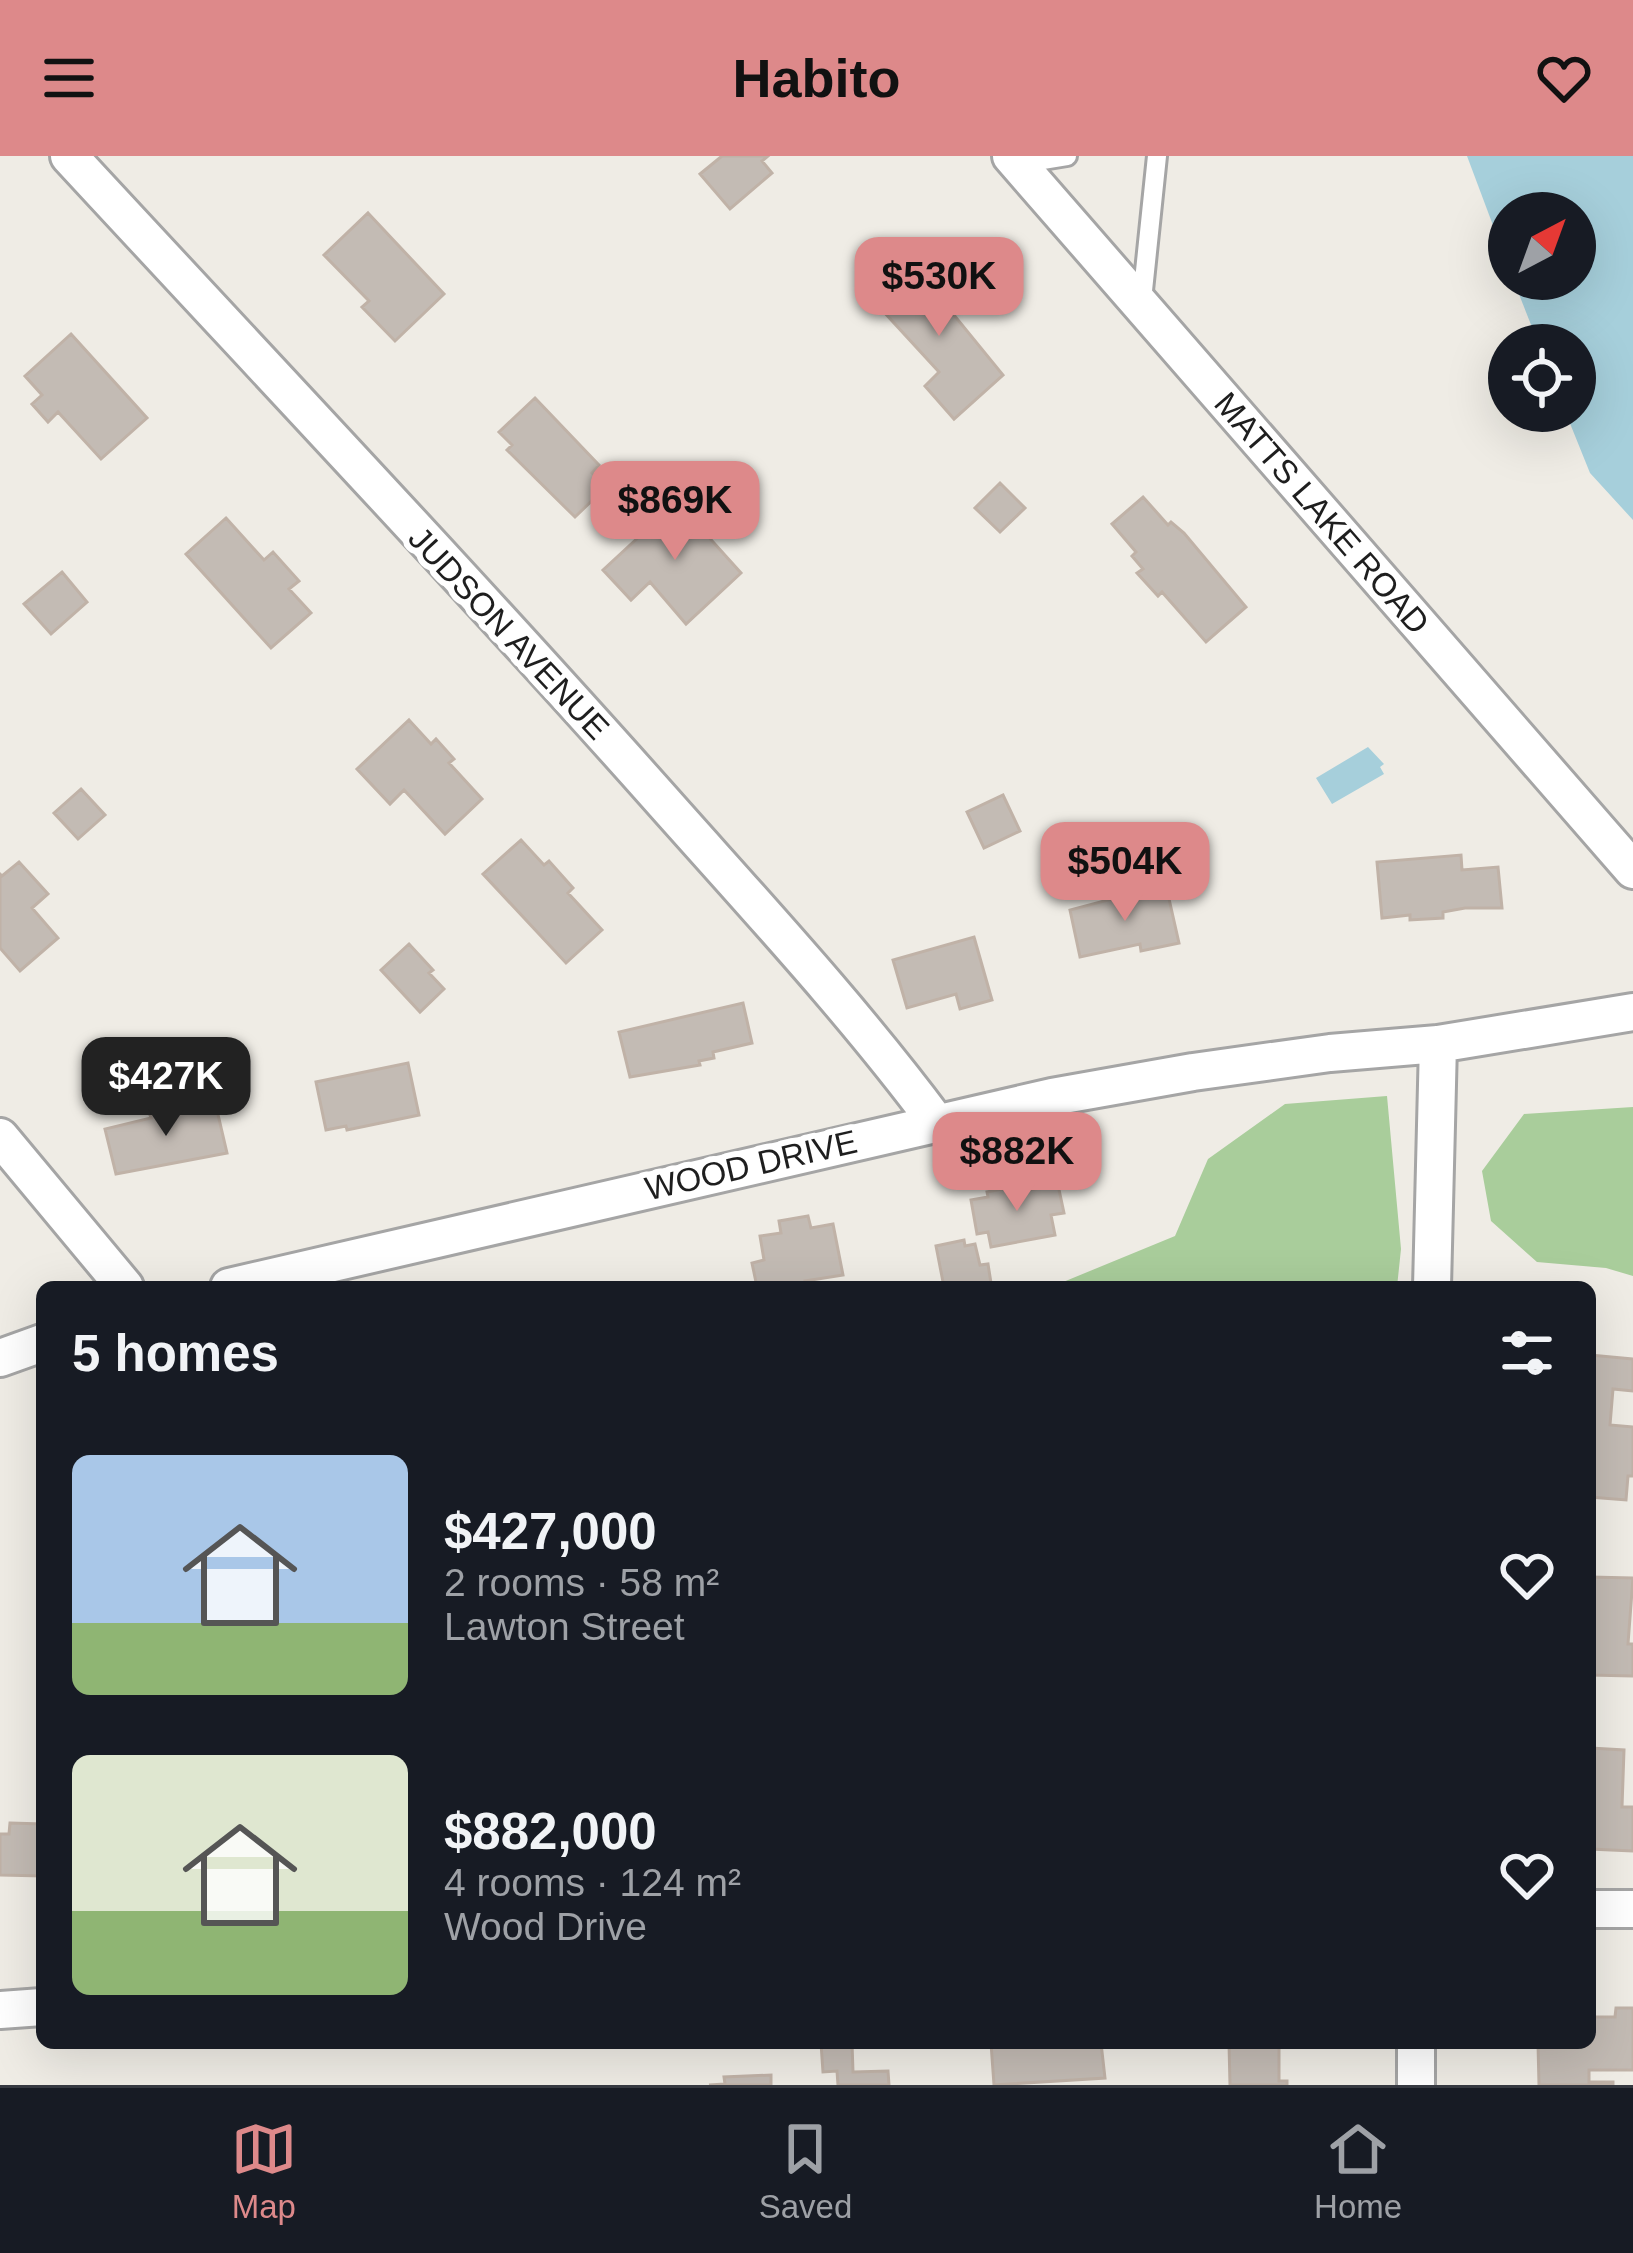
<!DOCTYPE html>
<html lang="en">
<head>
<meta charset="utf-8">
<style>
  body { margin:0; font-family:Arial,sans-serif; background:#20242c; color:#f1f3f6; height:100vh; display:flex; flex-direction:column; font-size:45px; white-space:nowrap }
  * { box-sizing:border-box; margin:0 }
  p { font-size:39px; color:#9ea1a6 }
  .icon { flex:none; width:66px; height:66px; fill:none; stroke:currentColor; stroke-width:2; stroke-linecap:round; stroke-linejoin:round }
  .map { position:relative; flex:1; overflow:hidden }
  .drawer { position:absolute; left:36px; top:1125px; width:1560px; height:768px; display:flex; flex-direction:column; background:#171b24; border-radius:18px; box-shadow:0 12px 48px #0002 }
  .drawer>* { flex:none }
  .needle { width:78px; rotate:41deg }
  .buttons { position:absolute; left:1488px; top:36px; display:grid; gap:24px }
  .buttons a { display:grid; place-items:center; width:108px; height:108px; border-radius:50%; background:#171b24; box-shadow:0 12px 48px #0002; font-size:60px }
  .price { position:absolute; translate:-50% -102px; padding:0 27px; border-radius:24px; background:#dd898a; color:#111; font-size:39px; line-height:78px; filter:drop-shadow(0 3px 6px #0008) }
  .price::after { content:''; position:absolute; left:50%; top:72px; width:36px; height:27px; margin-left:-18px; background:inherit; clip-path:polygon(0 0,100% 0,50% 100%) }
  .price.selected { background:#222; color:#fff }
  ul { padding:0; list-style:none }
  li { display:flex; align-items:center; gap:36px; height:300px; padding:0 36px }
  li span { display:grid; place-items:center; flex:none; width:336px; height:240px; border-radius:18px; color:#555 }
  li>.icon { margin-inline-start:auto }
  span .icon { width:144px; height:144px; fill:#fffc; stroke-width:1 }
  li b { font-size:51px }
  h2 { display:flex; justify-content:space-between; align-items:center; height:144px; padding:0 36px; font-size:51px }
  header { display:flex; justify-content:space-between; align-items:center; height:156px; padding:0 36px; background:#dd898a; color:#111; font-size:54px; font-weight:600 }
  .tabs { display:flex; justify-content:space-around; align-items:center; height:168px; border-top:3px solid #363941; background:#171b24; font-size:33px; color:#9ea1a6 }
  .tabs a { display:grid; justify-items:center; gap:6px }
  .tabs .selected { color:#dd898a }
  .map>svg:first-child { display:block }
  .forest { fill:#a9cd9b }
  .water { fill:#a6cfdb }
  .building { fill:#c3bbb4; stroke:#c0b2a7; stroke-width:3 }
  .lines { fill:none; stroke-linecap:round; stroke-linejoin:round }
  .service-casing { stroke:#a5a5a5; stroke-width:24 }
  .minor-casing { stroke:#a5a5a5; stroke-width:42 }
  .service { stroke:#fff; stroke-width:18 }
  .minor { stroke:#fff; stroke-width:36 }
  .labels { text-anchor:middle; dominant-baseline:central; stroke-width:12; stroke-linejoin:round; paint-order:stroke }
  .street-label { font-size:33px; fill:#1e1e1e; stroke:#fff }
</style>
</head>
<body>
<header><svg class="icon" aria-label="menu" viewBox="0 0 24 24"><path d="M4 6h16M4 12h16M4 18h16"/></svg>Habito<svg class="icon" aria-label="heart" viewBox="0 0 24 24"><path d="M12 20l-8-8c-3-5 5-10 8-4 3-6 11-1 8 4z"/></svg></header>
<div class="map">
<svg width="1633" height="1929" viewBox="0 0 1633 1929">
  <rect width="100%" height="100%" fill="#efece5"/>
  <!-- forest -->
  <path class="forest" d="M1387 940 1401 1093 1397 1131H1051L1175 1080 1208 1003 1285 948Z
    M1633 951V1120L1606 1112 1537 1106 1491 1065 1482 1015 1524 958Z"/>
  <!-- water -->
  <path class="water" d="M1467 0H1633V364L1590 317 1565 255H1575V189H1539L1513 123H1575V57H1509V112Z
    M1368 591 1384 608 1380 611 1384 618 1332 648 1316 622Z"/>
  <!-- building -->
  <path class="building" d="M722 0H768L762 5 772 17 730 53 700 18Z
    M368 57 444 138 395 185 362 151 369 145 324 99Z
    M915 105 954 149 949 153 1003 219 954 263 925 230 939 216 872 143Z
    M71 178 147 262 101 303 58 256 48 266 32 248 42 239 25 220Z
    M535 242 599 309 592 317 606 331 575 361 507 294 512 289 499 276Z
    M654 316 674 339 645 367 624 344Z
    M1000 327 1025 352 1000 376 975 352Z
    M1143 341 1168 369 1171 366 1184 377 1246 451 1206 486 1162 436 1158 440 1137 417 1143 413 1132 400 1136 396 1112 368Z
    M681 342 700 362 695 366 741 417 686 468 650 426 631 444 603 414Z
    M226 362 264 404 273 396 299 425 289 433 311 457 271 492 186 398Z
    M62 416 87 446 51 478 24 448Z
    M409 564 431 588 436 583 454 603 449 607 482 643 445 678 404 634 390 648 357 613Z
    M81 633 105 659 78 683 54 657Z
    M1003 639 1020 675 984 692 967 656Z
    M521 684 544 709 549 705 573 732 568 737 602 774 566 807 483 718Z
    M1461 699 1462 714 1498 711 1502 752H1465L1443 756V762L1410 764V759L1382 762 1377 706Z
    M19 706 48 738 32 752 58 782 20 815 0 792V718L2 720Z
    M1167 734 1179 787 1141 795 1140 788 1080 801 1070 754 1134 737 1135 741Z
    M974 781 992 844 960 853 956 838 907 852 893 804Z
    M409 788 433 814 429 817 444 833 420 856 381 814Z
    M743 847 752 887 713 896 714 902 699 905 700 909 630 921 619 876Z
    M408 907 419 959 347 974 346 970 326 974 316 926Z
    M170 948 173 959 216 950 227 997 116 1018 105 973 151 962 148 953Z
    M1021 1029 1022 1035 1058 1029 1064 1057 1051 1059 1055 1079 991 1091 988 1076 977 1078 971 1044 988 1041 987 1036Z
    M808 1060 811 1072 833 1068 843 1119 805 1125 806 1131H757L752 1107 764 1104 760 1080 781 1077 779 1065Z
    M964 1084 965 1090 975 1088 980 1109 988 1108 991 1127 944 1131 936 1090Z
    M1590 1199 1633 1203V1235L1613 1233 1610 1269 1633 1271V1320H1628L1626 1344 1590 1341Z
    M1590 1421 1633 1422 1628 1488H1633V1520L1590 1519Z
    M1590 1592 1624 1594 1622 1651H1633V1695L1590 1693Z
    M10 1667 42 1668V1720L0 1719V1678H9Z
    M1616 1852H1633V1914H1589V1926H1613V1929H1539L1538 1887H1590V1861H1615Z
    M821 1887H852L853 1916 888 1915 889 1929H838L837 1915 823 1916Z
    M991 1887H1101L1105 1922 994 1929Z
    M1229 1887H1279V1925H1287V1929H1230Z
    M771 1919V1929H709L725 1928 724 1921Z"/>
  <g class="lines">
    <defs>
      <path id="service" d="M1018 8 1067 0
        M1142 144 1157 0"/>
      <path id="minor" d="M69 0C266 213 466 424 659 641 753 747 851 852 936 966
        M1011 0 1633 714
        M0 981 125 1131
        M229 1131 1052 941 1193 916 1330 897 1438 888 1633 856
        M1432 1131 1438 888
        M0 1202 42 1187
        M1590 1753H1633
        M0 1854 42 1851
        M1416 1929V1887"/>
    </defs>
    <!-- service casing -->
    <use href="#service" class="service-casing"/>
    <!-- minor casing -->
    <use href="#minor" class="minor-casing"/>
    <!-- service -->
    <use href="#service" class="service"/>
    <!-- minor -->
    <use href="#minor" class="minor"/>
  </g>
  <g class="labels">
    <!-- street labels -->
    <g class="street-label">
      <text transform="translate(1322 357) rotate(49)">MATTS LAKE ROAD</text>
      <text transform="translate(509 477) rotate(47)">JUDSON AVENUE</text>
      <text transform="translate(751 1009) rotate(-13)">WOOD DRIVE</text>
    </g>
  </g>
</svg>
<div class="buttons">
<a><svg class="needle" viewBox="-14 -14 28 28"><path d="M0-13l5 13h-10z" fill="#e53935"/><path d="M0 13l5-13h-10z" fill="#9ea1a6"/></svg></a>
<a><svg class="icon" aria-label="locate" viewBox="0 0 24 24"><circle cx="12" cy="12" r="6"/><path d="M12 2v4M12 18v4M2 12h4M18 12h4"/></svg></a>
</div>
<b class="price" style="left:939px;top:183px">$530K</b>
<b class="price" style="left:675px;top:407px">$869K</b>
<b class="price" style="left:1125px;top:768px">$504K</b>
<b class="price selected" style="left:166px;top:983px">$427K</b>
<b class="price" style="left:1017px;top:1058px">$882K</b>
<section class="drawer">
<h2>5 homes<svg class="icon" aria-label="filters" viewBox="0 0 24 24"><path d="M4 7h16M4 17h16"/><circle cx="9" cy="7" r="2"/><circle cx="15" cy="17" r="2"/></svg></h2>
<ul>
<li><span style="background:linear-gradient(#a9c7e8 70%,#8fb573 0)"><svg class="icon" aria-label="home" viewBox="0 0 24 24"><path d="M3 11l9-7 9 7M6 9v11h12V9"/></svg></span><div><b>$427,000</b><p>2 rooms · 58 m²</p><p>Lawton Street</p></div><svg class="icon" aria-label="heart" viewBox="0 0 24 24"><path d="M12 20l-8-8c-3-5 5-10 8-4 3-6 11-1 8 4z"/></svg></li>
<li><span style="background:linear-gradient(#dfe7d0 65%,#8fb573 0)"><svg class="icon" aria-label="home" viewBox="0 0 24 24"><path d="M3 11l9-7 9 7M6 9v11h12V9"/></svg></span><div><b>$882,000</b><p>4 rooms · 124 m²</p><p>Wood Drive</p></div><svg class="icon" aria-label="heart" viewBox="0 0 24 24"><path d="M12 20l-8-8c-3-5 5-10 8-4 3-6 11-1 8 4z"/></svg></li>
</ul>
</section>
</div>
<nav class="tabs">
<a class="selected"><svg class="icon" aria-label="map" viewBox="0 0 24 24"><path d="M3 6l6-2 6 2 6-2v14l-6 2-6-2-6 2zM9 4v14M15 6v14"/></svg>Map</a>
<a><svg class="icon" aria-label="saved" viewBox="0 0 24 24"><path d="M7 4h10v16l-5-4-5 4z"/></svg>Saved</a>
<a><svg class="icon" aria-label="home" viewBox="0 0 24 24"><path d="M3 11l9-7 9 7M6 9v11h12V9"/></svg>Home</a>
</nav>
</body>
</html>
